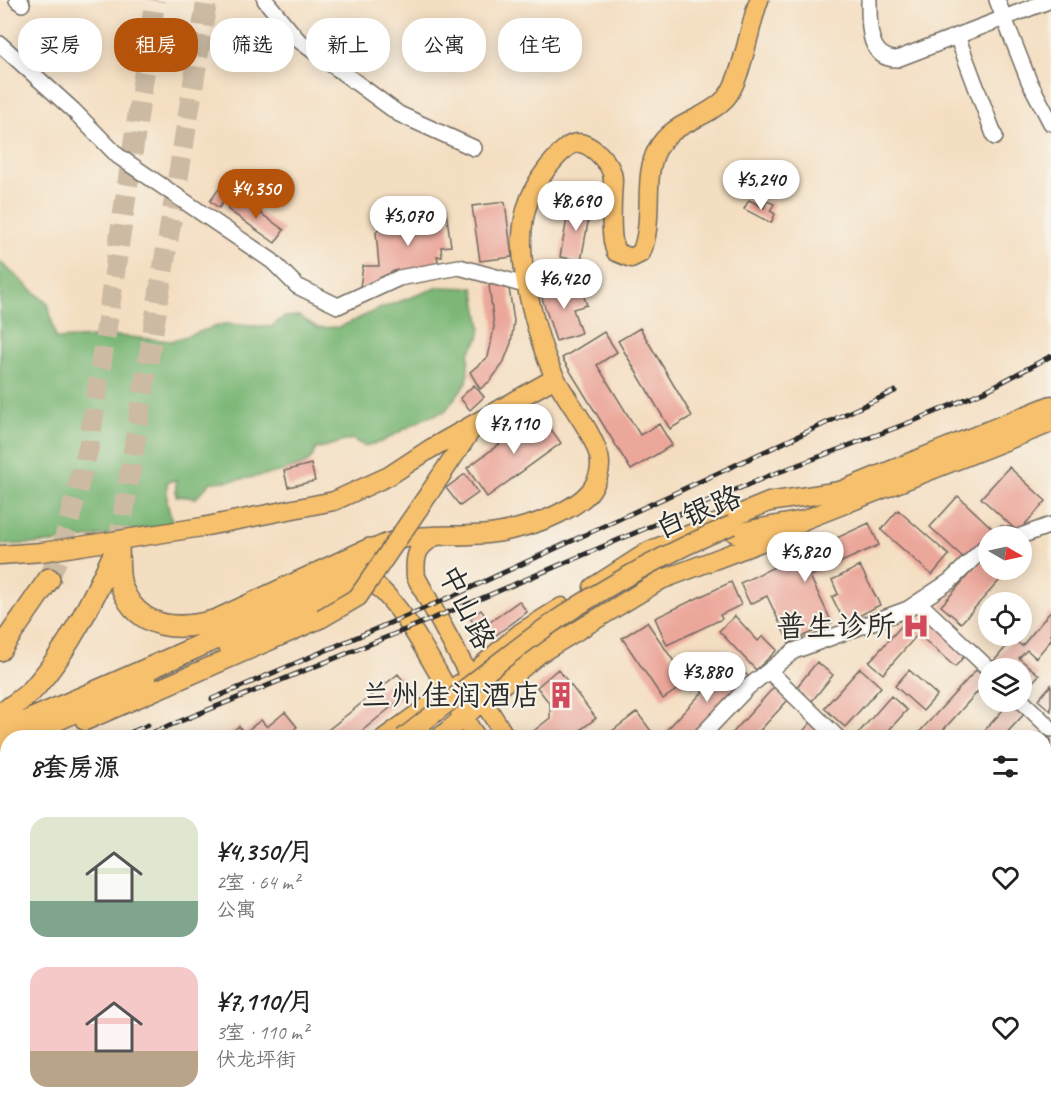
<!DOCTYPE html>
<html lang="zh">
<head>
<meta charset="utf-8">
<style>
  body { margin:0; font-family:Caveat,"LXGW WenKai TC",sans-serif; background:#f6f6f6; color:#222; height:100vh; display:flex; flex-direction:column; font-size:22px; white-space:nowrap }
  * { box-sizing:border-box; margin:0 }
  p { font-size:20px; color:#767676 }
  .icon { flex:none; width:33px; height:33px; fill:none; stroke:currentColor; stroke-width:2; stroke-linecap:round; stroke-linejoin:round }
  .map { position:relative; flex:1; overflow:hidden }
  .details { position:absolute; left:0px; top:730px; width:1052px; height:386px; display:flex; flex-direction:column; background:#fff; border-radius:24px 24px 0 0; box-shadow:0 3px 15px #0003 }
  .details>* { flex:none }
  .top-card { position:absolute; left:18px; top:18px; width:600px; height:54px; display:flex; gap:12px }
  .needle { width:39px; rotate:99deg }
  .controls { position:absolute; left:978px; top:526px; display:grid; gap:12px }
  .controls a { display:grid; place-items:center; width:54px; height:54px; border-radius:50%; background:#fff; box-shadow:0 3px 15px #0003; font-size:30px }
  .price { position:absolute; translate:-50% -51px; padding:0 14px; border-radius:21px; background:#fff; color:#222; font-size:20px; line-height:39px; filter:drop-shadow(0 2px 3px #0008) }
  .price::after { content:''; position:absolute; left:50%; top:36px; width:18px; height:14px; margin-left:-9px; background:inherit; clip-path:polygon(0 0,100% 0,50% 100%) }
  .price.active { background:#b45309; color:#fff }
  ul { padding:0; list-style:none }
  li { display:flex; align-items:center; gap:18px; height:150px; padding:0 30px }
  li span { display:grid; place-items:center; flex:none; width:168px; height:120px; border-radius:18px; color:#555 }
  li>.icon { margin-inline-start:auto }
  span .icon { width:72px; height:72px; fill:#fffc; stroke-width:1 }
  li b { font-size:26px }
  h2 { display:flex; justify-content:space-between; align-items:center; height:72px; padding:0 30px; font-size:26px }
  .pill { padding:0 21px; border-radius:24px; background:#fff; box-shadow:0 3px 15px #0003; font-size:21px; line-height:54px }
  .pill.active { background:#b45309; color:#fff }
  .map>svg:first-child { display:block }
  .forest { fill:#7bb777; stroke:#537151; stroke-width:1.5 }
  .building { fill:#eca79b }
  .lines { fill:none; stroke-linecap:round; stroke-linejoin:round }
  .highway-tunnel { stroke:#ccbaa3; stroke-width:21; stroke-dasharray:21 10; stroke-linecap:butt }
  .minor-casing { stroke:#716a60; stroke-width:18 }
  .major-casing { stroke:#716a60; stroke-width:21 }
  .highway-casing { stroke:#716a60; stroke-width:24 }
  .minor { stroke:#fff; stroke-width:15 }
  .major { stroke:#f7c06c; stroke-width:18 }
  .highway { stroke:#f7c06c; stroke-width:21 }
  .rail-casing { stroke:#2b2b2b; stroke-width:5 }
  .rail { stroke:#f7f3e8; stroke-width:3; stroke-dasharray:9; stroke-linecap:butt }
  .major-bridge-casing { stroke:#716a60; stroke-width:21; stroke-linecap:butt }
  .major-bridge { stroke:#f7c06c; stroke-width:18 }
  .labels { text-anchor:middle; dominant-baseline:central; stroke-width:4.5; stroke-linejoin:round; paint-order:stroke }
  .street-label { font-size:30px; fill:#2b2b2b; stroke:#f7f3e8 }
  .poi-label { font-size:30px; fill:#2b2b2b; stroke:#f7f3e8; text-anchor:end }
</style>
</head>
<body>
<div class="map">
<svg width="1051" height="1115" viewBox="0 0 1051 1115">
  <rect width="100%" height="100%" fill="#f7f3e8"/>
  <filter id="ink" filterUnits="userSpaceOnUse"><feTurbulence type="fractalNoise" baseFrequency=".0167" numOctaves="2"/><feDisplacementMap in="SourceGraphic" scale="12" xChannelSelector="R" yChannelSelector="G"/><feConvolveMatrix kernelMatrix="1 2 1 2 8 2 1 2 1" color-interpolation-filters="sRGB"/></filter>
  <filter id="wash" filterUnits="userSpaceOnUse"><feTurbulence type="fractalNoise" baseFrequency=".008" numOctaves="4" result="noise"/><feDisplacementMap in="SourceGraphic" scale="24" xChannelSelector="R" yChannelSelector="G"/><feGaussianBlur stdDeviation="1.35" result="paint"/><feColorMatrix in="noise" values="0 0 0 0 0 0 0 0 0 0 0 0 0 0 0 0 0 1.4 0 .05"/><feComposite in="paint" operator="in"/></filter>
  <g filter="url(#wash)">
    <rect width="100%" height="100%" fill="#f4dec1"/>
    <!-- forest -->
    <path class="forest" d="M0 262 48 304 56 339 119 336 171 341 224 324 271 327 284 317 299 316 318 328 340 327 379 309 439 287 474 288 481 327 479 338 469 353 467 382 445 411 423 419 381 442 364 446 352 439 316 449C314 452 312 459 309 461 294 472 231 482 211 482L196 498 176 496V480L167 482V503L173 525 52 543 0 545Z"/>
    <g id="blocks">
      <!-- building -->
      <path class="building" d="M227 178 236 185 219 208 210 201Z
        M236 196 284 230 275 243 227 209Z
        M749 200 764 208 767 201 774 204 770 211 775 214 771 223 744 209Z
        M505 202 512 257 480 261 472 206Z
        M570 202 591 206 581 261 560 257Z
        M446 210 451 246 441 247 442 257 437 256 439 267 360 287 363 266H379L376 232 386 222Z
        M508 282 514 321 511 343 503 364 490 381 480 389 470 372 488 357 491 343 494 326 489 285Z
        M579 283 587 305 573 309 581 333 556 341 541 295Z
        M640 328 692 416 670 429 618 341Z
        M604 332 617 352 597 365 640 435 659 424 672 445 631 470 562 358Z
        M474 385 484 397 470 410 460 398Z
        M540 414 561 443 487 497 467 468Z
        M311 464 315 481 288 487 284 471Z
        M1009 467 1046 501 1018 532 981 498Z
        M465 474 478 493 460 506 446 488Z
        M958 496 994 530 967 561 930 527Z
        M898 510 949 555 932 575 881 530Z
        M869 523 879 545 810 576 832 623 789 643 767 596 750 604 740 583Z
        M988 553V570H1009L961 623 941 606Z
        M860 566 880 605 845 623 832 597 838 594 832 580Z
        M731 582 741 605 720 615 722 619 667 645 655 618Z
        M519 601 527 612 492 638 484 637 470 618 481 610 490 622Z
        M1051 611V640L1036 658 1027 650 1019 658 1039 675 1025 690 1022 687V669H1000L993 662 1013 639 1022 646Z
        M924 614 967 653 955 667 918 634 883 674 869 662 905 622 911 628Z
        M735 616 758 641 763 636 777 650 756 670 719 631Z
        M647 622 688 682 663 699 622 638Z
        M732 661 749 677 691 738H659Z
        M817 662 833 675 812 701 796 688Z
        M860 668 881 687 845 727 824 708Z
        M558 669 596 718 570 738H535L531 733 550 718V704L537 687Z
        M909 670 937 695 923 711 895 686Z
        M976 670 988 680 936 738H914Z
        M398 674 411 691 353 738H318Z
        M1051 685V711L1038 700Z
        M774 687 788 700 753 738H728Z
        M891 696 907 710 882 738H854Z
        M1010 702H1015L1026 712 1002 738H978Z
        M285 712 297 727 283 738H224L239 726 244 733 261 720 267 727Z
        M637 712 654 735 650 738H603Z
        M813 720 825 732 820 738H797Z
        M1050 736 1051 760 1044 767V742Z
        M1051 795V831L1044 839V803Z
        M8 819V875L0 858V822Z
        M1051 848V869L1044 863V855Z
        M1044 903 1051 905V921L1044 919Z
        M1044 932 1051 936V951L1044 948Z
        M0 944 8 953V970L0 976Z
        M1044 964 1051 966V983L1044 981Z
        M1044 996 1051 998V1015L1045 1043Z
        M8 1003V1034L1 1039 0 1006 2 1008Z
        M20 1108H52L44 1115H15Z
        M101 1108H126L118 1115H94Z
        M207 1108H235L232 1115H204Z
        M271 1108H305L301 1115H281Z
        M322 1108H345L341 1115H331Z
        M413 1108H443L440 1115H409Z
        M523 1108H554V1110L524 1113Z
        M648 1108H667L666 1115H646Z
        M770 1108H830L829 1115H768Z"/>
    </g>
  </g>
  <g filter="url(#ink)">
    <use href="#blocks" fill-opacity="0" stroke="#716a60" stroke-width="1.5"/>
    <g class="lines">
      <!-- highway-tunnel -->
      <path class="highway-tunnel" d="M118 546 207 0
        M49 579 63 544 89 445 155 0"/>
      <defs>
        <path id="minor" d="M17 0 22 4
          M265 0 297 39 399 114 474 148
          M869 0C869 23 867 59 897 59L1051 0
          M997 0 1029 81 1051 123
          M957 36 995 137
          M0 44 73 110 118 156 272 261 297 286 338 306 399 278 459 267 525 285
          M998 537 1002 534 1016 537
          M1018 537 1051 525
          M919 603 989 669
          M769 671 838 738
          M1022 701 1051 729
          M699 738 748 687 794 651 908 609 950 581 988 544
          M501 1108 502 1115
          M396 1115 399 1108
          M692 1115 694 1108
          M740 1115 741 1108"/>
        <path id="major" d="M430 492 474 426
          M830 495 1051 405
          M735 533 804 520 1051 423
          M436 536C417 546 414 555 416 577L482 699 506 738
          M0 555 42 552 202 527 334 501 389 476 430 449 555 378
          M593 587 649 551 769 502 840 491
          M227 645 354 587 366 577
          M480 667 520 633 562 607
          M85 721 322 618
          M20 738 147 681
          M384 738 459 684
          M439 738 539 654 661 580 780 535 804 520
          M477 738C438 683 413 606 355 568V562C400 523 450 542 502 532 521 528 542 522 558 514 570 508 583 501 591 490 598 480 602 468 599 456 591 429 570 405 557 381 540 350 522 280 522 245 521 211 532 184 555 159 570 142 579 136 599 154 607 163 613 169 613 181 612 200 609 237 616 252L631 258 641 253C655 221 642 178 657 150 672 121 704 121 725 99 742 81 749 26 759 0
          M0 747 8 744
          M0 1062 8 1055
          M0 1079 8 1073
          M1044 1096 1051 1098
          M0 1099 8 1093
          M1004 1108 1033 1115
          M707 1115 708 1108
          M726 1115 728 1108"/>
        <path id="highway" d="M118 546C119 558 117 576 122 588 139 631 180 631 217 620L370 549
          M0 650 49 579
          M0 715C12 706 27 697 36 686 72 645 95 594 118 546
          M0 733C77 700 154 667 230 632 273 612 320 579 367 576"/>
      </defs>
      <!-- minor casing -->
      <use href="#minor" class="minor-casing"/>
      <!-- major casing -->
      <use href="#major" class="major-casing"/>
      <!-- highway casing -->
      <use href="#highway" class="highway-casing"/>
      <!-- minor -->
      <use href="#minor" class="minor"/>
      <!-- major -->
      <use href="#major" class="major"/>
      <!-- highway -->
      <use href="#highway" class="highway"/>
      <defs>
        <path id="rail" d="M212 699 453 596 895 391
          M118 738 148 725
          M139 738 461 607 766 477 916 420 987 390 1051 356
          M0 787 8 783
          M0 797 8 793"/>
      </defs>
      <!-- rail casing -->
      <use href="#rail" class="rail-casing"/>
      <!-- rail -->
      <use href="#rail" class="rail"/>
      <defs>
        <path id="major-bridge" d="M322 618 358 597 430 492
          M403 738C453 699 503 657 555 621 611 583 670 551 732 525"/>
      </defs>
      <!-- major-bridge casing -->
      <use href="#major-bridge" class="major-bridge-casing"/>
      <!-- major-bridge -->
      <use href="#major-bridge" class="major-bridge"/>
    </g>
  </g>
  <!-- icons -->
  <defs>
    <symbol id="hospital-bare" viewBox="-9 -9 18 18"><path d="M-5-5h3v3.5h4V-5h3V5h-3V1.5h-4V5h-3Z" fill="#d1495b" stroke="#f7f3e8" stroke-width="2.5" paint-order="stroke"/></symbol>
    <symbol id="building-bare" viewBox="-9 -9 18 18"><path d="M-4-6H4V6H1V3H-1V6H-4ZM-2.5-4.3h1.7v1.8h-1.7ZM.8-4.3h1.7v1.8H.8ZM-2.5-1h1.7V.8h-1.7ZM.8-1h1.7V.8H.8Z" fill="#d1495b" stroke="#f7f3e8" stroke-width="2.5" paint-order="stroke"/></symbol>
  </defs>
  <g fill-rule="evenodd">
    <use href="#hospital-bare" x="897" y="607" width="38" height="38"/>
    <use href="#building-bare" x="542" y="676" width="38" height="38"/>
  </g>
  <g class="labels">
    <!-- street labels -->
    <g class="street-label">
      <text transform="translate(698 512) rotate(-23)">白银路</text>
      <text transform="translate(467 607) rotate(64)">中山路</text>
    </g>
    <!-- poi labels -->
    <g class="poi-label">
      <text x="896" y="626">普生诊所</text>
      <text x="541" y="695">兰州佳润酒店</text>
    </g>
  </g>
</svg>
<div class="controls">
<a><svg class="needle" viewBox="-14 -14 28 28"><path d="M0-13l5 13h-10z" fill="#e53935"/><path d="M0 13l5-13h-10z" fill="#767676"/></svg></a>
<a><svg class="icon" aria-label="locate" viewBox="0 0 24 24"><circle cx="12" cy="12" r="6"/><path d="M12 2v4M12 18v4M2 12h4M18 12h4"/></svg></a>
<a><svg class="icon" aria-label="layers" viewBox="0 0 24 24"><path d="M12 4l9 5-9 5-9-5zM3 14l9 5 9-5"/></svg></a>
</div>
<b class="price" style="left:761px;top:211px">¥5,240</b>
<b class="price active" style="left:256px;top:220px">¥4,350</b>
<b class="price" style="left:576px;top:232px">¥8,690</b>
<b class="price" style="left:408px;top:247px">¥5,070</b>
<b class="price" style="left:564px;top:310px">¥6,420</b>
<b class="price" style="left:514px;top:455px">¥7,110</b>
<b class="price" style="left:805px;top:583px">¥5,820</b>
<b class="price" style="left:707px;top:703px">¥3,880</b>
<div class="top-card">
<a class="pill">买房</a>
<a class="pill active">租房</a>
<a class="pill">筛选</a>
<a class="pill">新上</a>
<a class="pill">公寓</a>
<a class="pill">住宅</a>
</div>
<section class="details">
<h2>8套房源<svg class="icon" aria-label="filters" viewBox="0 0 24 24"><path d="M4 7h16M4 17h16"/><circle cx="9" cy="7" r="2"/><circle cx="15" cy="17" r="2"/></svg></h2>
<ul>
<li><span style="background:linear-gradient(#dfe7d0 70%,#7fa58c 0)"><svg class="icon" aria-label="home" viewBox="0 0 24 24"><path d="M3 11l9-7 9 7M6 9v11h12V9"/></svg></span><div><b>¥4,350/月</b><p>2室 · 64 m²</p><p>公寓</p></div><svg class="icon" aria-label="heart" viewBox="0 0 24 24"><path d="M12 20l-8-8c-3-5 5-10 8-4 3-6 11-1 8 4z"/></svg></li>
<li><span style="background:linear-gradient(#f6c9c9 70%,#b9a48a 0)"><svg class="icon" aria-label="home" viewBox="0 0 24 24"><path d="M3 11l9-7 9 7M6 9v11h12V9"/></svg></span><div><b>¥7,110/月</b><p>3室 · 110 m²</p><p>伏龙坪街</p></div><svg class="icon" aria-label="heart" viewBox="0 0 24 24"><path d="M12 20l-8-8c-3-5 5-10 8-4 3-6 11-1 8 4z"/></svg></li>
</ul>
</section>
</div>
</body>
</html>
